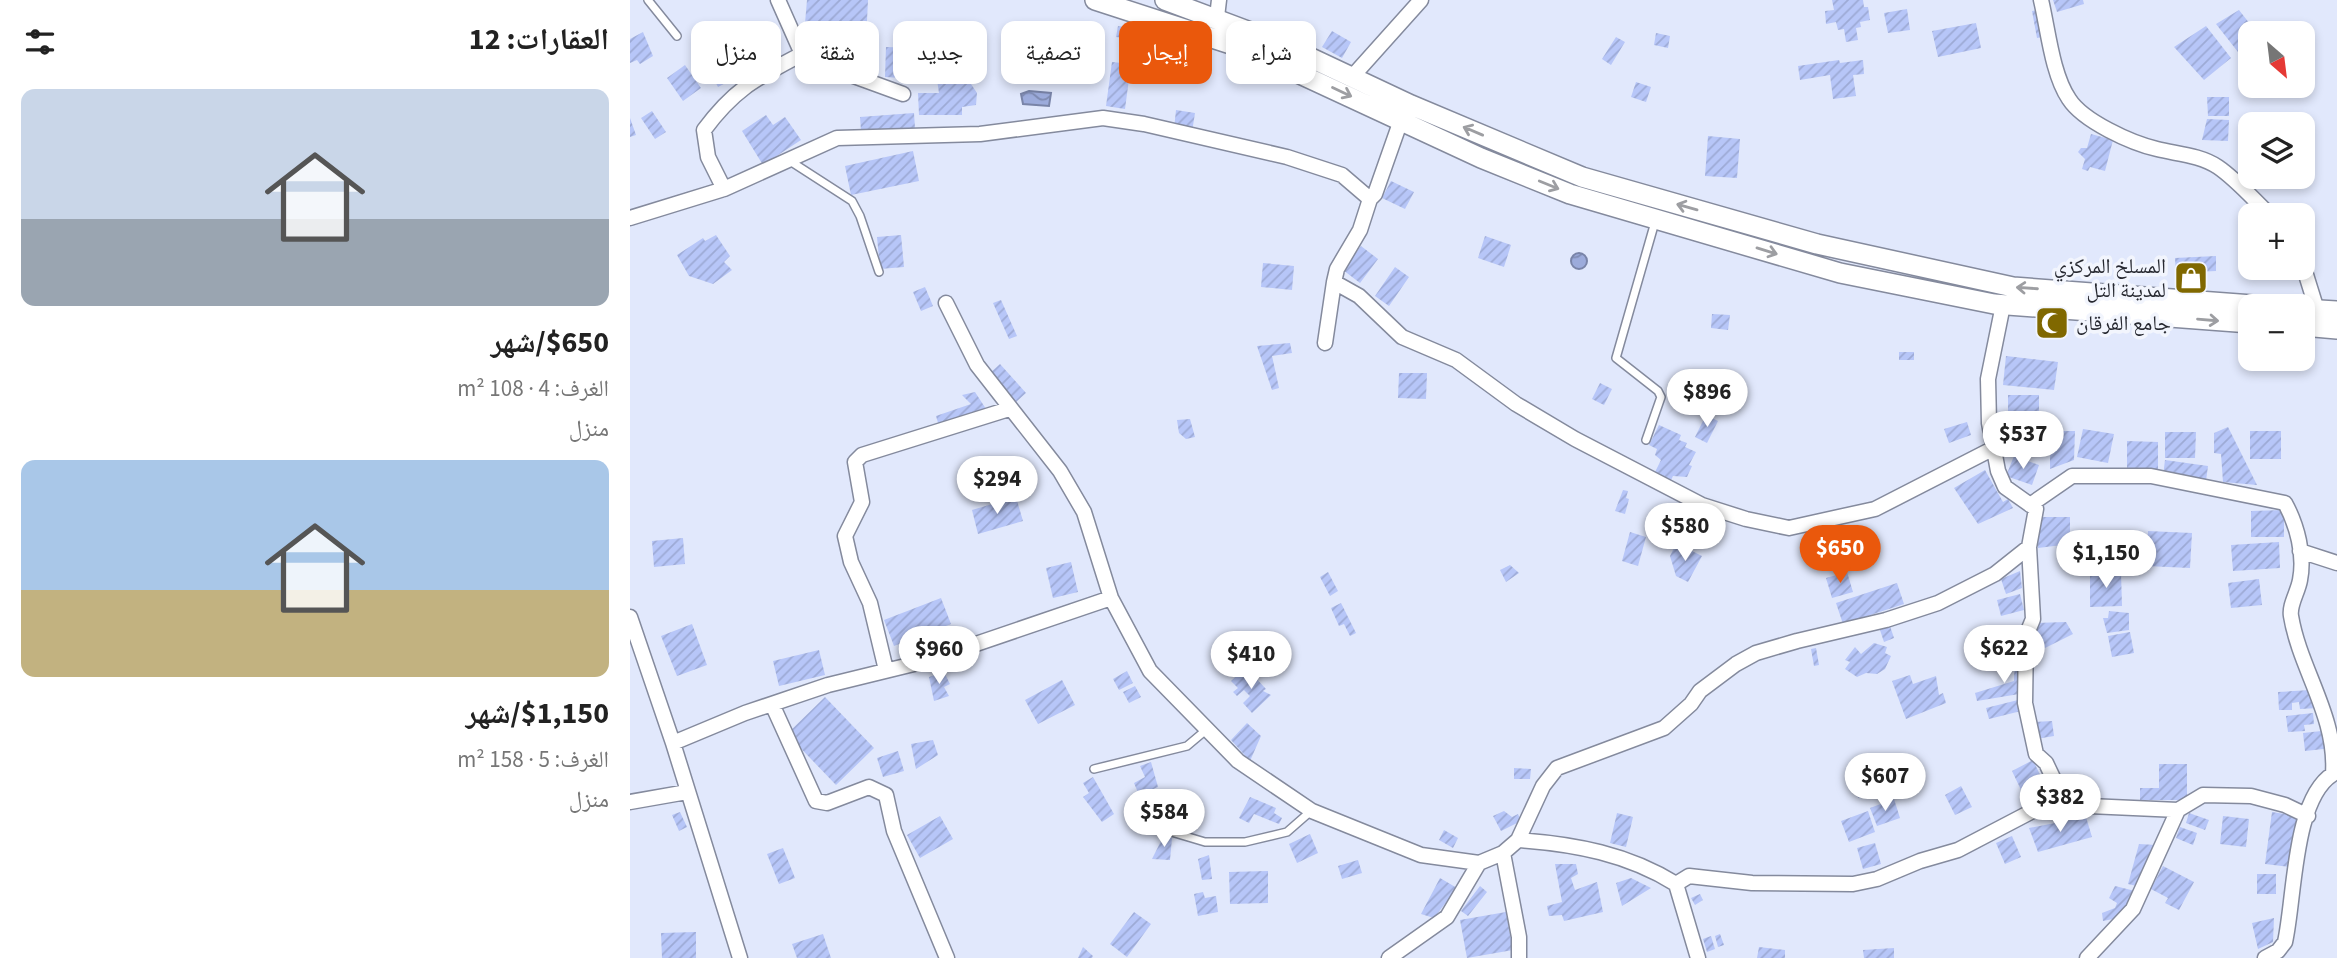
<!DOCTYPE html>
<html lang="ar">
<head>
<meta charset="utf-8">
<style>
  body { margin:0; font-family:"Source Sans 3","Noto Naskh Arabic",sans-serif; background:#f2f2f2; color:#222; direction:rtl; height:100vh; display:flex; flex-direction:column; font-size:26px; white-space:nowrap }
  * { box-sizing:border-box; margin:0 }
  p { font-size:23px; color:#767676 }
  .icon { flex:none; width:38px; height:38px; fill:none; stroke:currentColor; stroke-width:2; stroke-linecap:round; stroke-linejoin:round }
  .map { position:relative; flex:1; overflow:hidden; direction:ltr }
  .side { display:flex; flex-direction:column; background:#fff; width:630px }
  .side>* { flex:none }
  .hud { position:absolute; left:21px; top:21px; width:665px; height:63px; direction:rtl; display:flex; gap:14px }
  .needle { width:46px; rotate:152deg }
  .tools { position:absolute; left:1608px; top:21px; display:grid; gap:14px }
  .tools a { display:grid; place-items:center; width:77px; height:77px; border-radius:14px; background:#fff; box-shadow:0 4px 10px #0003; font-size:35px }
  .price { position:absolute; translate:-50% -60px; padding:0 16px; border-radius:24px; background:#fff; color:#222; font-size:23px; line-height:46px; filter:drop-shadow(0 2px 4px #0008) }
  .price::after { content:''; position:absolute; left:50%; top:42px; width:21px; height:16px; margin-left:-10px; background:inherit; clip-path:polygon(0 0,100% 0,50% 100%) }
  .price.current { background:#ea580c; color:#fff }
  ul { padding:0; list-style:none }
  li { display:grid; align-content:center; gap:14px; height:371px; padding:0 21px }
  li span { display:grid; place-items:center; height:217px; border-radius:14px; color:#555 }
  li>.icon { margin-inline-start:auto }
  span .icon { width:126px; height:126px; fill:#fffc; stroke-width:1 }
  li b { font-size:30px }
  h2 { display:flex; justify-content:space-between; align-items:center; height:84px; padding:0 21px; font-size:30px }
  .pill { padding:0 24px; border-radius:14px; background:#fff; box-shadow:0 4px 10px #0003; font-size:24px; line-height:63px }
  .pill.current { background:#ea580c; color:#fff }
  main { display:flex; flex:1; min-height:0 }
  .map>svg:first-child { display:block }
  .water { fill:url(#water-waves); stroke:#7984a8; stroke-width:2 }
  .building { fill:url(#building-hatch) }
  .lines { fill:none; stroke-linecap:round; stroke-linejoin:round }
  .service-casing { stroke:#848a9d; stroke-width:10 }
  .minor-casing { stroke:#848a9d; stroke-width:17 }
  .secondary-casing { stroke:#848a9d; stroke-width:22 }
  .service { stroke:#fff; stroke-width:7 }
  .minor { stroke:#fff; stroke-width:14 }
  .secondary { stroke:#fff; stroke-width:19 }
  .oneway { stroke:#9d9ea2 }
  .labels { text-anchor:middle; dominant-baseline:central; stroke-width:7; stroke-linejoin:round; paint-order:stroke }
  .poi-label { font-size:21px; fill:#262830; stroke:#f2f5fd; text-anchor:end }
</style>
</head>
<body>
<main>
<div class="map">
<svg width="1707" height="958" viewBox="0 0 1707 958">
  <defs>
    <pattern id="water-waves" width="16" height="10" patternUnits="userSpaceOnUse" patternTransform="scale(1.75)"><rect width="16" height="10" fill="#9cabdb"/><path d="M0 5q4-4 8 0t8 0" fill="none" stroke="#7f8bb2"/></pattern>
    <pattern id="building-hatch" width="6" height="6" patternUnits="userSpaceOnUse" patternTransform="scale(1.75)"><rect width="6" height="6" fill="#b7c6f8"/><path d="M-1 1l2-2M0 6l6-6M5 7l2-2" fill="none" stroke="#9daad5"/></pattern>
  </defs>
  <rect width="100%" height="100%" fill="#e1e8fc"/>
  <!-- water -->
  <path class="water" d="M399 91 421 93 419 106 393 104 391 94Z
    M941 261a8 8 0 1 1 16 0a8 8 0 1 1-16 0Z"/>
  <!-- building -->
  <path class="building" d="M177 0H238L236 41 174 35Z
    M1202 0H1233L1234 7H1238L1240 20 1230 22 1231 27 1226 28 1228 40 1216 42 1214 29 1208 30 1206 22 1196 24 1195 11 1204 10Z
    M1423 0H1453L1454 4 1427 12Z
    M1277 9 1280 30 1258 33 1254 13Z
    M1413 9 1417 36 1407 38 1402 11Z
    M1609 10 1627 33H1620L1619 66 1586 24Z
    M1346 23 1351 48 1308 57 1302 31Z
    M488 26 495 27 494 38 486 37Z
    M1576 26 1601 58 1574 80 1544 47Z
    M702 31 721 42 712 58 692 47Z
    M13 32 23 56 10 64 7 60 0 63V39Z
    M1026 33 1040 36 1038 48 1024 45Z
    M986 37 995 42 981 65 972 59Z
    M94 40 112 74 88 87 76 65 92 56 85 45Z
    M256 47 288 48 287 79 255 77Z
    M1209 60 1210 63 1233 60 1234 74 1223 75 1226 96 1203 99 1200 75 1170 80 1168 66Z
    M482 62 501 64 495 109 476 106Z
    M55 65 71 88 53 101 37 78Z
    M326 65 331 78 339 81 347 93 346 105 332 107V115H289L288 93H309L305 67Z
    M1006 82 1021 87 1016 102 1001 97Z
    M1577 97H1599V116H1578Z
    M546 110 565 113 562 132 544 129Z
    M22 111 36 132 25 139 11 118Z
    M284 113 285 128 231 131 230 117Z
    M136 115 143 125 155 117 171 140 133 165 112 131Z
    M0 118 6 135 0 137Z
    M1577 119 1599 120 1598 141 1572 140Z
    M1461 134 1483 140 1475 171 1460 167 1458 171 1452 169 1455 159 1448 152 1451 148H1457Z
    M1078 136 1110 139 1107 178 1075 176Z
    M283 151 289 181 221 195 215 166Z
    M761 181 784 192 775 209 752 198Z
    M86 235 100 256 94 262 102 270 83 284 59 276 47 255 73 238 75 241Z
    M271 235 274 267 250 269 247 237Z
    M855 236 881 245 874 267 848 258Z
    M731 246 748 259 730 283 713 270Z
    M1586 256V271L1546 273 1545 258Z
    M633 263 664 266 662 290 631 287Z
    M765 267 779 277 759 306 745 296Z
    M295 287 303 306 291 311 283 292Z
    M371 300 387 336 379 339 363 303Z
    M1082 314 1100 315 1098 330 1081 328Z
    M660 343 662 353 642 356 649 388 642 390 627 346Z
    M1269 352H1284V360H1269Z
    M1376 356 1428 362 1424 390 1373 385Z
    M370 364 396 393 385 403 359 374Z
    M769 373H797L796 399 768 398Z
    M970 383 982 389 974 405 962 399Z
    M345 392 358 412 309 426 306 416 341 404 332 395Z
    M1378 395H1409V426H1378Z
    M1076 415 1088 421 1077 443 1065 437Z
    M560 419 565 437 556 439 549 433 547 420Z
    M1337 422 1341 435 1319 443 1314 429Z
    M1029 425 1051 435 1049 440 1057 443 1055 447 1066 452 1059 465 1062 466 1057 477 1043 476 1040 482 1024 474 1031 460 1025 455 1027 449 1019 445Z
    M1598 427 1627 485 1593 482 1591 454 1584 453V433Z
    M1453 429 1484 434 1478 463 1447 457Z
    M1430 431H1445L1444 460 1420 469V456L1428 443Z
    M1620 431H1651V459H1620Z
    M1535 432H1566L1565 458H1535Z
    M1497 441 1528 442V471L1497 470Z
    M1384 456 1409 465 1402 485 1376 476Z
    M1535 460 1578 466 1576 481 1533 476Z
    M1355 470 1373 502 1378 499 1383 508 1348 524 1324 488Z
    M993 490 998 491 996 498 999 499 995 514 985 511Z
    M386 497 393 521 348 534 342 510Z
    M1654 510V537H1621V511Z
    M1063 513 1089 522 1084 537 1058 527Z
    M1408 517H1440V544L1408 548Z
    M1518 531 1562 533 1560 568 1516 566Z
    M1000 532 1016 537 1008 566 992 561Z
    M53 538 55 564 24 567 22 541Z
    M1649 542 1650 568 1603 571 1601 545Z
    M1044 548 1060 550 1072 556 1058 582 1046 576 1040 556Z
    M441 562 448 592 423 598 416 568Z
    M880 565 889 573 876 582 870 570Z
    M1390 571 1392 588 1376 594 1371 579Z
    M698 572 708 591 700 596 690 577Z
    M1217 572 1223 592 1202 598 1196 578Z
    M1491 572 1492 606 1460 607V573Z
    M1629 579 1632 605 1601 608 1598 583Z
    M1267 583 1274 604 1213 624 1206 603Z
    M1390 594 1394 610 1371 616 1367 600Z
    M311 598 321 624 264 646 254 620Z
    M711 603 726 633 720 636 714 624 709 626 701 608Z
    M1479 611 1499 613V630L1477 633 1473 618H1478Z
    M1436 622 1443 634 1405 653V623Z
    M62 624 77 665 47 676 31 636Z
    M1260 626 1264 638 1254 642 1250 630Z
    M1500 632 1504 653 1482 657 1478 636Z
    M1244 643 1257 647 1255 653 1261 656 1255 669 1247 674 1236 673 1227 677 1215 669 1220 662 1215 660 1225 647 1231 654Z
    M1186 648 1189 665 1184 666 1181 649Z
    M189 650 195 675 149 686 143 661Z
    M1385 653H1392L1389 694 1347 701 1345 693 1384 681Z
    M497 671 503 683 489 690 483 679Z
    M314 672 320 684 314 687 319 696 304 701 299 677Z
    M611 672 618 680 623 675 636 689 633 691 641 695 622 713 613 703 620 696 614 690 607 696 603 692 608 688 601 681Z
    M1280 675 1283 684 1306 676 1309 695 1313 693 1316 703 1276 719 1262 681Z
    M432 680 445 705 408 724 395 700Z
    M505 686 511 697 499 703 493 692Z
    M1680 690 1689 708 1670 709 1669 702 1662 703V710H1649L1648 692Z
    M195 697 244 748 206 785 157 734Z
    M1388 700 1391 711 1359 719 1356 708Z
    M1683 713 1684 724 1674 725 1675 731 1658 732 1656 716Z
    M1422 721 1424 736 1406 739 1404 722Z
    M617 723 631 736 620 761 601 740Z
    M1701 730 1703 748 1675 751 1673 733Z
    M303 740 308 755 286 769 281 744Z
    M268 751 274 771 253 777 247 758Z
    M1403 760 1412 779 1391 790 1382 771Z
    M521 762 528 787 509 795 504 783 515 777 510 766Z
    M1529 764H1557V800H1510V788H1529Z
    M884 768 901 769 900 779H884Z
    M1254 774 1257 793 1228 798 1225 780Z
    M463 777 484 814 472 822 453 797 459 793 453 783Z
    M1331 786 1342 807 1325 815 1315 795Z
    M620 797 646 808 644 813 652 818 649 824 624 814 619 823 609 818Z
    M1264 799 1270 818 1247 826 1240 808Z
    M874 811 882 817 888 814 891 821 871 831 863 816Z
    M1238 811 1245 832 1219 842 1211 821Z
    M50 812 57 827 49 831 42 815Z
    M1642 812 1668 816 1661 867 1635 864Z
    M987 813 1003 817 996 847 980 843Z
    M1559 813 1579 820 1575 830 1556 823Z
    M310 816 323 839 290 858 277 835Z
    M1593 816 1619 819 1616 847 1590 844Z
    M1456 817 1462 837 1408 852 1399 828Z
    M1550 827 1567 833 1563 845 1546 838Z
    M814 830 828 838 823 848 809 840Z
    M680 834 688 853 667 863 659 844Z
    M534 835 542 838 540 860 522 859Z
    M1382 836 1391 857 1375 864 1366 843Z
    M1245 843 1251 864 1233 869 1227 848Z
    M1509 844 1526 845 1511 887 1498 884Z
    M153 848 165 878 149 884 137 854Z
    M579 855 582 879 572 880 568 859Z
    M728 860 732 873 712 879 708 866Z
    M925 864H946L948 874 941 878 945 890 967 882 973 912 934 921 932 915 919 916 917 906 932 902Z
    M1533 866 1564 882 1549 910 1535 903 1538 898 1521 889Z
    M638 871V903L600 904 599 872Z
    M1627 874H1646V894H1627Z
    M810 878 827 888 804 918 791 914Z
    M1001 878 1021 888 992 906 986 883Z
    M850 886 857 892 838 916 831 911Z
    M1485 886 1505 891 1488 918 1473 921 1472 913 1485 908 1487 903 1479 898Z
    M573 892 575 898 586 896 588 912 568 916 564 894Z
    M1070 894 1073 900 1065 905 1061 898Z
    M504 912 521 924 497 957 480 944Z
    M876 912 883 950 837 958 830 920Z
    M1644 918 1643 942 1628 949 1622 923Z
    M66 932V958H32L31 933Z
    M193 934 201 958H167L162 944Z
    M1090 934 1094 945 1088 947 1085 936Z
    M1081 936 1085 949 1077 952 1073 939Z
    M453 947 463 956 462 958H448Z
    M1129 947 1155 950V958H1127Z
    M1264 948V958H1234L1233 950Z"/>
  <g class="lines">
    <defs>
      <path id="service" d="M18 0 47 36
        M160 161 222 201 230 216 249 272
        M1016 440 1031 397 1028 391 986 358 1025 222
        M464 769 557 746 576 730
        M505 806 528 828 575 842H615L657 832 681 811"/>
      <path id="minor" d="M148 0 172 54 177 59 273 94
        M1411 0C1418 29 1422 74 1439 99 1453 121 1501 143 1527 149 1547 154 1570 155 1588 167 1607 180 1624 200 1640 215
        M587 17 589 0
        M722 77 791 0
        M94 189 78 157 74 130C105 88 127 78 172 54
        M0 218 94 189 207 138 350 134 473 118 514 124 657 157 712 175 740 199 745 194 771 120
        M1673 265 1687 310
        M704 282 707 269 730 230 740 199
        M316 303 347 365 430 471 454 512 481 598
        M695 343 704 282 729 296 772 337 826 360 886 404 945 439 1072 505 1116 519 1159 528 1245 509 1364 448
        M1400 505 1442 476H1521L1655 503C1667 525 1675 555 1670 580 1668 592 1659 605 1661 616 1670 670 1707 716 1703 774 1663 799 1665 898 1655 942L1648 951 1635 958
        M1399 547 1403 619 1396 636 1395 703 1406 754 1416 763 1434 801
        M1670 551 1707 563
        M0 617 43 743 110 958
        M256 670 240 603 221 562 215 536 232 502 225 462 232 455 379 409
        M142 704 186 801 197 803 239 787 256 795 264 831 317 958
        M43 743 115 713 198 685 296 661 481 598 520 671 608 761 682 811 791 855 849 863
        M0 802 57 792
        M888 840 913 786 927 768 1034 728 1061 704 1070 691 1106 664 1126 653 1167 641 1256 620 1308 603 1365 574 1399 547 1406 509 1375 487 1368 471 1359 423 1358 379 1373 305
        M1046 884 1059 876 1122 883 1223 884 1247 879 1290 861 1328 850 1414 805 1434 801 1459 806 1548 810
        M759 958 817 917 849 863 873 853
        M889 958V937L873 853 888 840C945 844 998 854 1046 884L1068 958
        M1457 958 1503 909 1548 810 1573 795 1621 796 1655 805 1678 816"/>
      <path id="secondary" d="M465 0 616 49 851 158 940 194 1210 273 1364 304 1620 323
        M535 0 647 42 781 105 952 177 1187 244 1383 287 1636 306
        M1673 309 1707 311
        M1673 326 1707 329"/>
    </defs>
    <!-- service casing -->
    <use href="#service" class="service-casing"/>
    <!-- minor casing -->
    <use href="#minor" class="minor-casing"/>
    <!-- secondary casing -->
    <use href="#secondary" class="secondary-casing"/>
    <!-- service -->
    <use href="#service" class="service"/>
    <!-- minor -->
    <use href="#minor" class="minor"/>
    <!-- secondary -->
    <use href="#secondary" class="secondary"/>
  </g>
  <!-- one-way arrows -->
  <defs><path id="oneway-shaft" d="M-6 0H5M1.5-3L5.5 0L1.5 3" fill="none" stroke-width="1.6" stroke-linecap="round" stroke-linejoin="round" transform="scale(1.75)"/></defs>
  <g class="oneway">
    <use href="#oneway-shaft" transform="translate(712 92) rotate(25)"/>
    <use href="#oneway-shaft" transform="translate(843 131) rotate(-157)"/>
    <use href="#oneway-shaft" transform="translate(919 185) rotate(22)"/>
    <use href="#oneway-shaft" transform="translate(1057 207) rotate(-164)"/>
    <use href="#oneway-shaft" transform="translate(1137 251) rotate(17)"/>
    <use href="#oneway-shaft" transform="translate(1397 288) rotate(-176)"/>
    <use href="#oneway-shaft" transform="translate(1578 320) rotate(5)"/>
  </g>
  <!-- icons -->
  <defs>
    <symbol id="shop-square" viewBox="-11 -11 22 22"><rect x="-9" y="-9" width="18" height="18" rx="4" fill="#806800" stroke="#f2f5fd"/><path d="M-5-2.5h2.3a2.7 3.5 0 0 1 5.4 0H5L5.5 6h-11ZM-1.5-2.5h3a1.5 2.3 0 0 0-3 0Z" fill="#fff"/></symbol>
    <symbol id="mosque-square" viewBox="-11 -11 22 22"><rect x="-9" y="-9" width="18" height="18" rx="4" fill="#806800" stroke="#f2f5fd"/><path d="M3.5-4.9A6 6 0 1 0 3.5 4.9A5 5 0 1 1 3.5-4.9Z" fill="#fff"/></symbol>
  </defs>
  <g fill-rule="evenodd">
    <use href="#shop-square" x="1542" y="259" width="38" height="38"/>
    <use href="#mosque-square" x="1403" y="304" width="38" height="38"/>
  </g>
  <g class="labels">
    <!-- poi labels -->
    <g class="poi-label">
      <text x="1536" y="266">المسلخ المركزي<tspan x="1536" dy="24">لمدينة التل</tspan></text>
      <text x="1446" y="323" text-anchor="start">جامع الفرقان</text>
    </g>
  </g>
</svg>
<div class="tools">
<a><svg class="needle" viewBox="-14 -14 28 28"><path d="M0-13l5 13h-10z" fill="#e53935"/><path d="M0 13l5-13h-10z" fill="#767676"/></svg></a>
<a><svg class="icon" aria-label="layers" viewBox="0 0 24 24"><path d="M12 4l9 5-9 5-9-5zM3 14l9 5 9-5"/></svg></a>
<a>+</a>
<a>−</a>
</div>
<b class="price" style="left:1077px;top:429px">$896</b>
<b class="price" style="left:1393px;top:471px">$537</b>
<b class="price" style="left:367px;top:516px">$294</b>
<b class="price" style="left:1055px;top:563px">$580</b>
<b class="price current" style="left:1210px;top:585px">$650</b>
<b class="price" style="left:1476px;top:590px">$1,150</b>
<b class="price" style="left:1374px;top:685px">$622</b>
<b class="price" style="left:309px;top:686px">$960</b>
<b class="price" style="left:621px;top:691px">$410</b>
<b class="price" style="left:1255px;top:813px">$607</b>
<b class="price" style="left:1430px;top:834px">$382</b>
<b class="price" style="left:534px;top:849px">$584</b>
<div class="hud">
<a class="pill">شراء</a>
<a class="pill current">إيجار</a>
<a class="pill">تصفية</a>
<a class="pill">جديد</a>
<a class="pill">شقة</a>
<a class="pill">منزل</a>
</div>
</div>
<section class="side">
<h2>العقارات: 12<svg class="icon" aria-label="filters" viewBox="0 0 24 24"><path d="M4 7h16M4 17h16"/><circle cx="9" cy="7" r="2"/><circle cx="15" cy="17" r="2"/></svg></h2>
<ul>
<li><span style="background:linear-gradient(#c9d6e8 60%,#9aa5b1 0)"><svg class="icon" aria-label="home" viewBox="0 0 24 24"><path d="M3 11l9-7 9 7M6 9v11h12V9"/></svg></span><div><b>$650/شهر</b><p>الغرف: 4 · 108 m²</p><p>منزل</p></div></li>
<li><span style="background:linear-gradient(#a9c7e8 60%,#c2b280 0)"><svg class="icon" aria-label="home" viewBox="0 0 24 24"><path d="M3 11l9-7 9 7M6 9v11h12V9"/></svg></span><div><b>$1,150/شهر</b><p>الغرف: 5 · 158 m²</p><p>منزل</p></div></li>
</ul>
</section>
</main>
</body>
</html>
